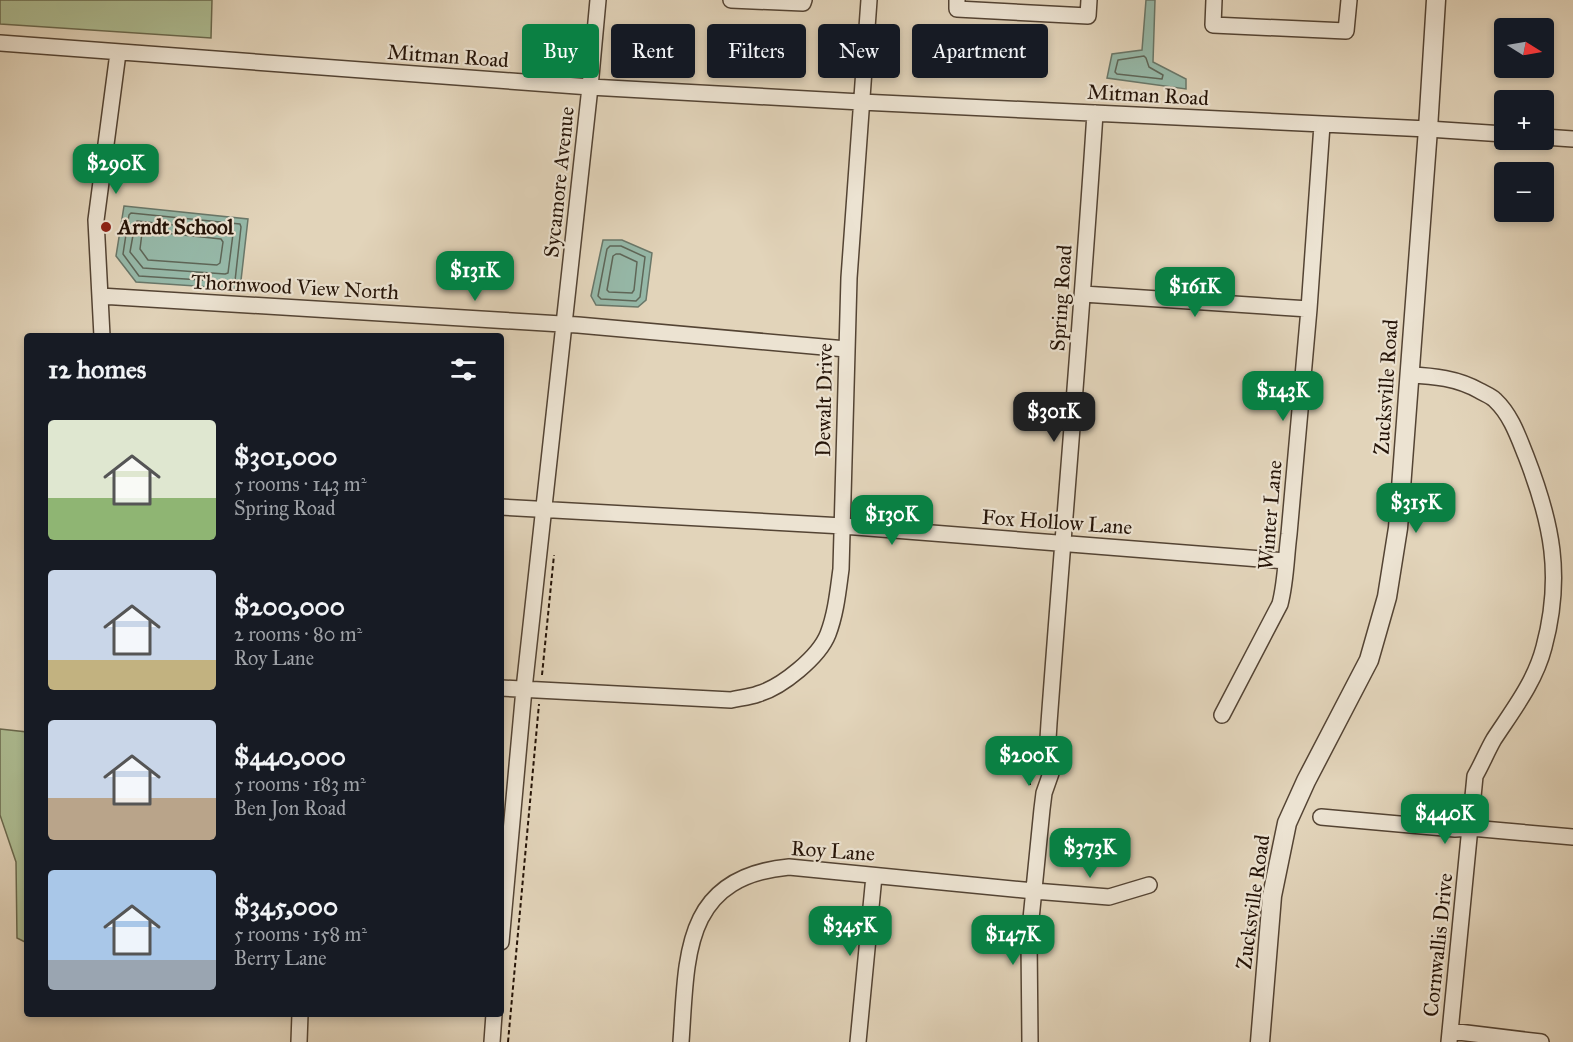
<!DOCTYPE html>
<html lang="en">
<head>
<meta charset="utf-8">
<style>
  body { margin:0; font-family:"IM FELL Great Primer",serif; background:#242831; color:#f1f3f6; height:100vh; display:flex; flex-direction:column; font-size:22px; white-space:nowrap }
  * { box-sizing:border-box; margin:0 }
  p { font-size:20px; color:#9ea1a6 }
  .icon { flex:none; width:33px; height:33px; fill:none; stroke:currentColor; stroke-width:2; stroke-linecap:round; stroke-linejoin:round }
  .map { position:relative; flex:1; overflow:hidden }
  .sheet { position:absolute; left:24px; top:333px; width:480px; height:684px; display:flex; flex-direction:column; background:#171b24; border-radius:6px; box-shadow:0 3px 9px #0003 }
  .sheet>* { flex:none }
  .banner { position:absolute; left:522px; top:24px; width:570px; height:54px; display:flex; gap:12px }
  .needle { width:39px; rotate:101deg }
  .buttons { position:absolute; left:1494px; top:18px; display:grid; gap:12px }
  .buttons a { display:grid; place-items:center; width:60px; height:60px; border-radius:6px; background:#171b24; box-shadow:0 3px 9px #0003; font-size:30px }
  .price { position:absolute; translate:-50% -51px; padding:0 14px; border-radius:12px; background:#0b8043; color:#fff; font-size:20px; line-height:39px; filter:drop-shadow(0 2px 3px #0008) }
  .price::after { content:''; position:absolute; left:50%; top:36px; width:18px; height:14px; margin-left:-9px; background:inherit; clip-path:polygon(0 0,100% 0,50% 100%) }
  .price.selected { background:#222; color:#fff }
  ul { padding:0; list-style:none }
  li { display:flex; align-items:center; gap:18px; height:150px; padding:0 24px }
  li span { display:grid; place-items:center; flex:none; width:168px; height:120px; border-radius:6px; color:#555 }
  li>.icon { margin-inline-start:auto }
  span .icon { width:72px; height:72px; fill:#fffc; stroke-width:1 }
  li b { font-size:26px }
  h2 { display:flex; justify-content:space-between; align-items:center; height:72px; padding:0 24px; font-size:26px }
  .pill { padding:0 21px; border-radius:6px; background:#171b24; box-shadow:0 3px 9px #0003; font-size:21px; line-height:54px }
  .pill.selected { background:#0b8043; color:#fff }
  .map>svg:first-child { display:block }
  .green { fill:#aebe94; stroke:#6a694e; stroke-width:1.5 }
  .water { fill:#96b9a9; stroke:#697769; stroke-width:1.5 }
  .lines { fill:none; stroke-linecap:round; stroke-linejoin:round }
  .shore { stroke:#5e6658; stroke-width:1.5 }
  .minor-casing { stroke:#544434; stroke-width:18 }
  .tertiary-casing { stroke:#544434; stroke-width:21 }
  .path { stroke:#251408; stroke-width:2; stroke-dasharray:4.5 3; stroke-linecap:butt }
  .minor { stroke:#ece3d2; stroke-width:15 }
  .tertiary { stroke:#ece3d2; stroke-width:18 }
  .poi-dot { fill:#8f2418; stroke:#ece3d2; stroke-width:2 }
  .labels { text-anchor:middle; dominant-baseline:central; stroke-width:4.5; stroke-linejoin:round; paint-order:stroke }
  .street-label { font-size:21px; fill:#251408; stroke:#ece3d2 }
  .poi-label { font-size:21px; font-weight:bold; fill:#251408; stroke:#ece3d2; text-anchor:start }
</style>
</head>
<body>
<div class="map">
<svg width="1573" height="1042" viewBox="0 0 1573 1042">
  <rect width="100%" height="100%" fill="#e2d4ba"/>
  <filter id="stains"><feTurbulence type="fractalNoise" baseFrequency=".00333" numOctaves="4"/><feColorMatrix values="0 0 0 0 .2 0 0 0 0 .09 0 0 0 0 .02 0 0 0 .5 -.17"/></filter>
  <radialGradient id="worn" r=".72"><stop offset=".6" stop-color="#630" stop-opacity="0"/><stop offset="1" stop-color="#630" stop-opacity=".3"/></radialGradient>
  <!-- green -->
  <path class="green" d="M0 0H212L211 38 0 24Z
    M0 729 27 732V943L17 938 16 862 0 815Z"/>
  <!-- water -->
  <path class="water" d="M1146 0H1155L1153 62 1186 79V89L1107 78 1112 54 1142 50Z
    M124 206 248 219 240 289 136 282 116 256Z
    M603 240H622L652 253 646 300 638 307 596 305 591 296Z"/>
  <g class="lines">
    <!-- shore -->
    <path class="shore" d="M1144 56 1146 58 1149 67 1163 75 1162 79 1117 74 1115 72 1118 60Z
      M131 213 240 224 241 227 235 281 232 282 139 276 123 254 129 215Z
      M137 221 231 231 233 234 228 273 225 274 143 268 130 252 135 224Z
      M145 231 221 239 223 242 220 263 217 265 148 260 140 249 142 233Z
      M610 246H621L645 257 640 297 636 301 601 299 598 296 607 249Z
      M616 254H620L637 262 634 290 632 293 609 292 607 290 613 256Z"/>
    <defs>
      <path id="minor" d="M731 0 803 3 804 0
        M957 0V9L1088 16 1089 0
        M1214 0 1213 25 1346 31 1349 0
        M0 43 590 87 861 102 1428 129 1504 134
        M1544 137 1573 139
        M1083 294 1309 309
        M100 296 578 325 846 349
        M102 336 96 220 118 53
        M1409 375C1434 376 1457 378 1480 391 1485 394 1491 396 1495 400 1511 415 1518 436 1526 456 1552 523 1563 576 1544 647 1535 682 1513 710 1494 739 1487 751 1482 764 1475 776L1449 1042
        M501 507 843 526 1286 561
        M501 688 731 700C740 698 750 697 758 694 782 687 819 657 828 634 836 613 838 591 841 569L849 278 869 0
        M1222 715 1280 604C1286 581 1286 557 1289 534L1309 309 1322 125
        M1321 817 1455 829 1471 828 1573 837
        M501 942 524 689 590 87 598 0
        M1450 1031 1541 1042
        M299 1042 300 1014
        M492 1042 494 1014
        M681 1042C687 957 682 877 789 867L1034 891 1109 897 1149 885
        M858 1042 874 876
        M1030 1042 1029 939 1042 809 1044 793 1051 773 1048 739 1049 723C1064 520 1082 317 1095 113"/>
      <path id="tertiary" d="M1260 1042 1272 896 1287 823 1306 781 1369 660 1387 597 1398 528 1428 129 1436 0"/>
    </defs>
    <!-- minor casing -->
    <use href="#minor" class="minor-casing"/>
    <!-- tertiary casing -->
    <use href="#tertiary" class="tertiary-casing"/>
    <!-- path -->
    <path class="path" d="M542 675 554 555
      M1030 785V779L1033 755
      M508 1042 539 704"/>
    <!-- minor -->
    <use href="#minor" class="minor"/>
    <!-- tertiary -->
    <use href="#tertiary" class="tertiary"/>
  </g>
  <!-- markers -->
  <circle class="poi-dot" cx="106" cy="227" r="6"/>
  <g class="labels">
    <!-- street labels -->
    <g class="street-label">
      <text transform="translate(448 56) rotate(4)">Mitman Road</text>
      <text transform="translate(1148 95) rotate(3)">Mitman Road</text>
      <text transform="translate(559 182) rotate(-84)">Sycamore Avenue</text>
      <text transform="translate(295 287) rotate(3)">Thornwood View North</text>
      <text transform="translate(1061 298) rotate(-86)">Spring Road</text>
      <text transform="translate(1386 387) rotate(-86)">Zucksville Road</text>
      <text transform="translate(824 400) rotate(-89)">Dewalt Drive</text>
      <text transform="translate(1270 515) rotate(-85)">Winter Lane</text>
      <text transform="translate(1057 522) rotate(4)">Fox Hollow Lane</text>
      <text transform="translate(833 851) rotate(4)">Roy Lane</text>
      <text transform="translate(1253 902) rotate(-82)">Zucksville Road</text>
      <text transform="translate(1438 945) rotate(-84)">Cornwallis Drive</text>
    </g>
    <!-- poi labels -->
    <g class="poi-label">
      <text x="118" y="227">Arndt School</text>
    </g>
  </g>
  <rect width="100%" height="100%" filter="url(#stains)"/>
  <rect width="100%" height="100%" fill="url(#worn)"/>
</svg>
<div class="buttons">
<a><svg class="needle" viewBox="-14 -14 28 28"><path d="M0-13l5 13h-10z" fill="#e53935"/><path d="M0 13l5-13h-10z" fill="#9ea1a6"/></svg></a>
<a>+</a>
<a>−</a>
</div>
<b class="price" style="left:116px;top:195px">$290K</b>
<b class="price" style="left:475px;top:302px">$131K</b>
<b class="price" style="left:1195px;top:318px">$161K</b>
<b class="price" style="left:1283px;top:422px">$143K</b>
<b class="price selected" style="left:1054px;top:443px">$301K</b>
<b class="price" style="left:1416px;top:534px">$315K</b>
<b class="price" style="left:892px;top:546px">$130K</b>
<b class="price" style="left:1029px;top:787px">$200K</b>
<b class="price" style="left:1445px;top:845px">$440K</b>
<b class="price" style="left:1090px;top:879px">$373K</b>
<b class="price" style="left:850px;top:957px">$345K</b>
<b class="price" style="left:1013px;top:966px">$147K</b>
<div class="banner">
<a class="pill selected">Buy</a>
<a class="pill">Rent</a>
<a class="pill">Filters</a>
<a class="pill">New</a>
<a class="pill">Apartment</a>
</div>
<section class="sheet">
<h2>12 homes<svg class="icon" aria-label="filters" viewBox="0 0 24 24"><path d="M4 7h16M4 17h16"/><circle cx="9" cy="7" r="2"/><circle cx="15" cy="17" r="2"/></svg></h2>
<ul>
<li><span style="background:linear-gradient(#dfe7d0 65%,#8fb573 0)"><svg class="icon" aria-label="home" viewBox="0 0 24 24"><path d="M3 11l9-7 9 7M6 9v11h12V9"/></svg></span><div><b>$301,000</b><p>5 rooms · 143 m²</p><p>Spring Road</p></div></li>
<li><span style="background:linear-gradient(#c9d6e8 75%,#c2b280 0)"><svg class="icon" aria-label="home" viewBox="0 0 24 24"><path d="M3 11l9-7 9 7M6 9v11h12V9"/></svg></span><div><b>$200,000</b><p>2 rooms · 80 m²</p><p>Roy Lane</p></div></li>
<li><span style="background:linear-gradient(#c9d6e8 65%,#b9a48a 0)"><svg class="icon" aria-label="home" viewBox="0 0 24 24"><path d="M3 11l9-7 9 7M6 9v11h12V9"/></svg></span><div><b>$440,000</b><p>5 rooms · 183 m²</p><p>Ben Jon Road</p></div></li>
<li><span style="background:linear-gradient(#a9c7e8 75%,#9aa5b1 0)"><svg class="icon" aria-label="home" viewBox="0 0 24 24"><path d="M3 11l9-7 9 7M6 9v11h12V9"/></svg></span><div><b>$345,000</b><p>5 rooms · 158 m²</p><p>Berry Lane</p></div></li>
</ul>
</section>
</div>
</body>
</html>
